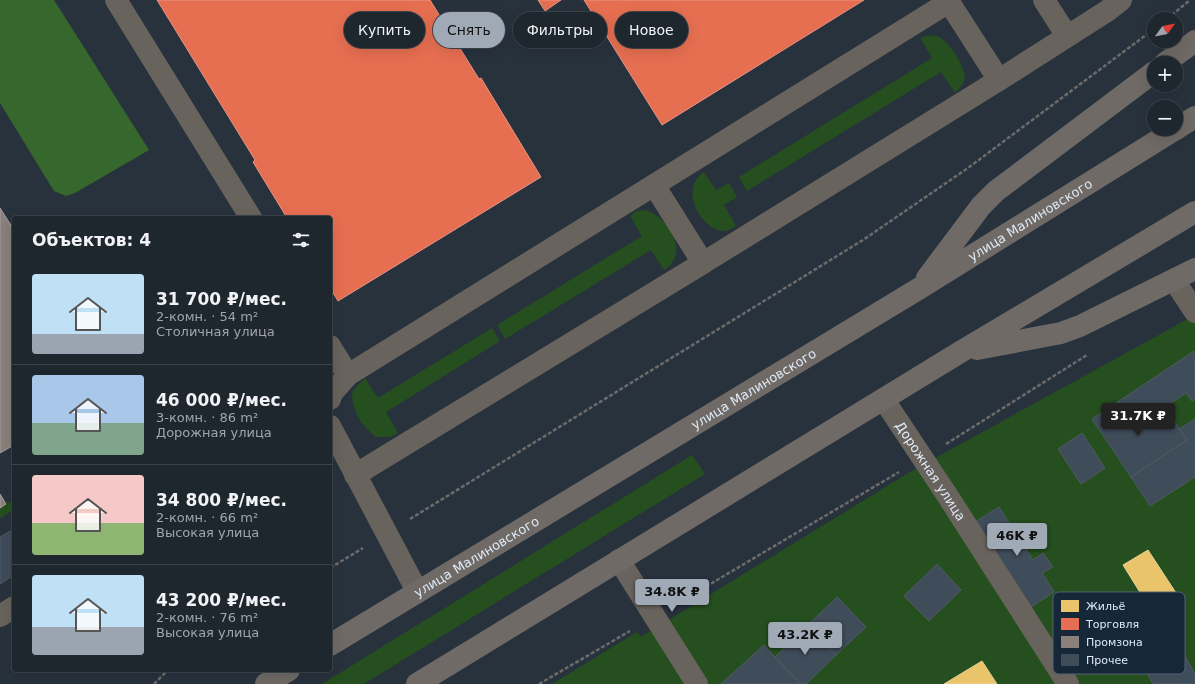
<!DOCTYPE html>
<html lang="ru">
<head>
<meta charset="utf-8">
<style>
  body { margin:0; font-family:"DejaVu Sans",sans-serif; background:#262e36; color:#f1f3f6; height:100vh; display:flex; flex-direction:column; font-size:15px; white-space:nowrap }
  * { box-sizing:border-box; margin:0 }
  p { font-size:13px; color:#a1a5aa }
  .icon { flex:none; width:22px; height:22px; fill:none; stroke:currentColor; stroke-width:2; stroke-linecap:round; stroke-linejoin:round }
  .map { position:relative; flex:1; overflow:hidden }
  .drawer { position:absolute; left:12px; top:216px; width:320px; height:456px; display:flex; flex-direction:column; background:#1e262e; border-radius:4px; box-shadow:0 4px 16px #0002,0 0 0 1px #3c434a }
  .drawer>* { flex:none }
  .guide { position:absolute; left:344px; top:12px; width:380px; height:36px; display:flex; gap:8px }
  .needle { width:26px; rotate:58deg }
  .fabs { position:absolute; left:1147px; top:12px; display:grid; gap:8px }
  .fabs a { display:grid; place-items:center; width:36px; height:36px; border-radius:50%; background:#1e262e; box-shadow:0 4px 16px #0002,0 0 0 1px #3c434a; font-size:20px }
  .price { position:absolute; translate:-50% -34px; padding:0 9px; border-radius:4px; background:#9faab6; color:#111; font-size:13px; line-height:26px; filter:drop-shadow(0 1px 2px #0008) }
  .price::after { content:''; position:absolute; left:50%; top:24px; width:12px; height:9px; margin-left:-6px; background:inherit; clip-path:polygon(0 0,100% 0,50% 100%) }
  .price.current { background:#222; color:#fff }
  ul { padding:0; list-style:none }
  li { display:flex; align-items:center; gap:12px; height:100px; padding:0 20px }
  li+li { border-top:1px solid #3c434a }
  li span { display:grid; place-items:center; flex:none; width:112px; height:80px; border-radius:4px; color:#555 }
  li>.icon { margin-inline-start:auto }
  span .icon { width:48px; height:48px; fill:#fffc; stroke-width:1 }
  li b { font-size:17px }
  h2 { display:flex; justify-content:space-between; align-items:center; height:48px; padding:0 20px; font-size:17px }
  .pill { padding:0 14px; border-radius:18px; background:#1e262e; box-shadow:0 4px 16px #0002,0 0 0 1px #3c434a; font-size:14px; line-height:36px }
  .pill.current { background:#9faab6; color:#111 }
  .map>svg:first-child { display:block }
  .green { fill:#254f1f }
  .forest { fill:#36682e }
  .homes { fill:#e9c46a; stroke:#e6cf94 }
  .shops { fill:#e76f51; stroke:#e59483 }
  .industry { fill:#8a817c; stroke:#a4a0a1 }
  .building { fill:#3f4c5a; stroke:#515a63 }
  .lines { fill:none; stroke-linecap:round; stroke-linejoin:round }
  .path { stroke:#6c6b6a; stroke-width:2.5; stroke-dasharray:4 2; stroke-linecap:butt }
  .minor { stroke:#69635d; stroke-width:22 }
  .highway { stroke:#6f6a66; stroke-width:22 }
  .labels { text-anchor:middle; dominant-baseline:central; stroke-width:4; stroke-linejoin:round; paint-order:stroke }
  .street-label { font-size:13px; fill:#dfeaf7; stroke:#16273a }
  .key { fill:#16273a; stroke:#526273; stroke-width:1 }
  .key-label { font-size:11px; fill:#dfeaf7 }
</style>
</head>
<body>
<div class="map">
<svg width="1195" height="684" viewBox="0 0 1195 684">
  <rect width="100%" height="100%" fill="#28323d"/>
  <!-- green -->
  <path class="green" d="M926 36C931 36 937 35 941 38 950 43 965 68 965 77 964 84 959 89 955 93L941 72 747 191 739 177 932 58 920 38Z
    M704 172 716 190 729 183 737 197 724 205 736 226C732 228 727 232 722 231 697 226 680 187 704 172Z
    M643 210C668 214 691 254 664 270L651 250 505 339 497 325 642 236 630 216 637 211Z
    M1195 315V684H552L637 632 641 637 910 472Z
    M492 328 500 341 386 412 398 433 391 437H376C361 424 353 414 352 393L354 389 365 378 378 398Z
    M692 455 705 474 364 684H322Z
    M14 499V510L0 518V508Z"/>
  <!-- forest -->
  <path class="forest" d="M0 0H54L149 150 75 193 66 196 54 191 0 103Z"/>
  <!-- homes -->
  <path class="homes" d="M1148 550 1180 599 1154 615 1123 565Z
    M982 661 997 684H944Z"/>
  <!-- shops -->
  <path class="shops" d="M157 0H430L479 79 481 78 541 177 338 301 330 288V218H287L253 162 255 160Z
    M538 0H561L545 11Z
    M584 0H864L662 125Z"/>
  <!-- industry -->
  <path class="industry" d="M0 208 14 230V445L0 453Z
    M0 494 6 504 0 508Z"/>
  <!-- building -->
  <path class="building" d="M1194 351 1195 399 1192 401 1186 393 1165 407 1167 410 1138 429 1119 401Z
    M1119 401 1138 429 1167 410 1187 440 1131 477 1092 419Z
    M1195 419V477L1150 506 1131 477 1187 440 1179 429Z
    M1082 433 1105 468 1081 484 1058 449Z
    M999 507 1033 560 1043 553 1053 567 1042 573 1054 592 1031 607 975 522Z
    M14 529V575L0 584V537Z
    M937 564 961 590 929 621 904 596Z
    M837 597 866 627 836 655 807 626Z
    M807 626 836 655 806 684H800L775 657Z
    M764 645 800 684H721Z
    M1180 647 1195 674V684H1153L1144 668Z"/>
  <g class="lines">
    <!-- path -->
    <path class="path" d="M1167 19 1190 0
      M946 444 1087 355
      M410 519 863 240 968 168 1154 29
      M330 568 363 548
      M680 602 899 472
      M154 684 168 670
      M539 684 630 631"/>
    <!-- minor -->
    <g class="minor">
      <path d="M116 0 251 218"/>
      <path d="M1044 0 1067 36"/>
      <path d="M654 185 703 263 999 80 1107 11 1121 0"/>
      <path d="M1174 280 1195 312"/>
      <path d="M330 346 348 375"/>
      <path d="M330 399 332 393 348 375 949 2 999 80"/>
      <path id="s1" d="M884 400 949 498 1068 684"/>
      <path d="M330 426 417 591"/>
      <path d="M355 475 703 263"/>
      <path d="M619 560 697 684"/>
      <path d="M0 616 14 607"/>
    </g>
    <!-- highway -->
    <g class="highway">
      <path d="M1165 63 1195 41"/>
      <path d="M1176 129 1195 117"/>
      <path d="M927 278 981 206 996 191 1154 72"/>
      <path d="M977 349 1061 333 1080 326 1195 269"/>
      <path id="s2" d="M330 645 920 288 1176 129"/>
      <path d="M266 684 289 670"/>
      <path d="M417 684 962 351 1195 212"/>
    </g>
  </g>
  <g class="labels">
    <!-- street labels -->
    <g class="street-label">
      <text stroke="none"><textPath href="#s2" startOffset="819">улица Малиновского</textPath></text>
      <text stroke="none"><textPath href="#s2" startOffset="495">улица Малиновского</textPath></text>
      <text stroke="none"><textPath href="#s1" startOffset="85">Дорожная улица</textPath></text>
      <text stroke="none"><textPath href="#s2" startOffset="171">улица Малиновского</textPath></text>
    </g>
  </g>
  <!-- legend -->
  <rect x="1053" y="592" width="132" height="82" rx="6" class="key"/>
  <rect x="1061" y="600" width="18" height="12" fill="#e9c46a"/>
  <rect x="1061" y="618" width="18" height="12" fill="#e76f51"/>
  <rect x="1061" y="636" width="18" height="12" fill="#8a817c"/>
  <rect x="1061" y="654" width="18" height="12" fill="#3f4c5a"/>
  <g class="key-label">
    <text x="1086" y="610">Жильё</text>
    <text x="1086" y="628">Торговля</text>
    <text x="1086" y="646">Промзона</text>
    <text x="1086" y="664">Прочее</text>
  </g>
</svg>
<div class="fabs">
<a><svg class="needle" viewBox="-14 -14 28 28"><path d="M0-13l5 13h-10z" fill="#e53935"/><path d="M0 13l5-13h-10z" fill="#a1a5aa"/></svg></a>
<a>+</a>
<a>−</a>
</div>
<b class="price current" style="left:1138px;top:437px">31.7K ₽</b>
<b class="price" style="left:1017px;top:557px">46K ₽</b>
<b class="price" style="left:672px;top:613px">34.8K ₽</b>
<b class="price" style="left:805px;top:656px">43.2K ₽</b>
<div class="guide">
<a class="pill">Купить</a>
<a class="pill current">Снять</a>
<a class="pill">Фильтры</a>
<a class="pill">Новое</a>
</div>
<section class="drawer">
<h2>Объектов: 4<svg class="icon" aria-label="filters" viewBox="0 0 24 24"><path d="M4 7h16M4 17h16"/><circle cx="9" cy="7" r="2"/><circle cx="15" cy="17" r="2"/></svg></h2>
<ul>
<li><span style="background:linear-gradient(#bfe0f5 75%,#9aa5b1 0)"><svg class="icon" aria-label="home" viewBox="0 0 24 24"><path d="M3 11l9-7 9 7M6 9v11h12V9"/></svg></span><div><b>31 700 ₽/мес.</b><p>2-комн. · 54 m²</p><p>Столичная улица</p></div></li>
<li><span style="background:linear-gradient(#a9c7e8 60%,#7fa58c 0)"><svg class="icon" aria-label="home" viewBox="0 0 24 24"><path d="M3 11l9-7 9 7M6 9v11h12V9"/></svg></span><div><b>46 000 ₽/мес.</b><p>3-комн. · 86 m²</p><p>Дорожная улица</p></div></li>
<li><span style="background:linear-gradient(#f6c9c9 60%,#8fb573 0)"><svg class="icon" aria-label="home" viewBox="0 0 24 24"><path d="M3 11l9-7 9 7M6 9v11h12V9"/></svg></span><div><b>34 800 ₽/мес.</b><p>2-комн. · 66 m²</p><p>Высокая улица</p></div></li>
<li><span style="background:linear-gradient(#bfe0f5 65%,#9aa5b1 0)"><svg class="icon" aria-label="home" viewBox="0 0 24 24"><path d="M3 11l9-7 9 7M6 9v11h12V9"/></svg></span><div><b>43 200 ₽/мес.</b><p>2-комн. · 76 m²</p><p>Высокая улица</p></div></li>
</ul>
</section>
</div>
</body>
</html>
